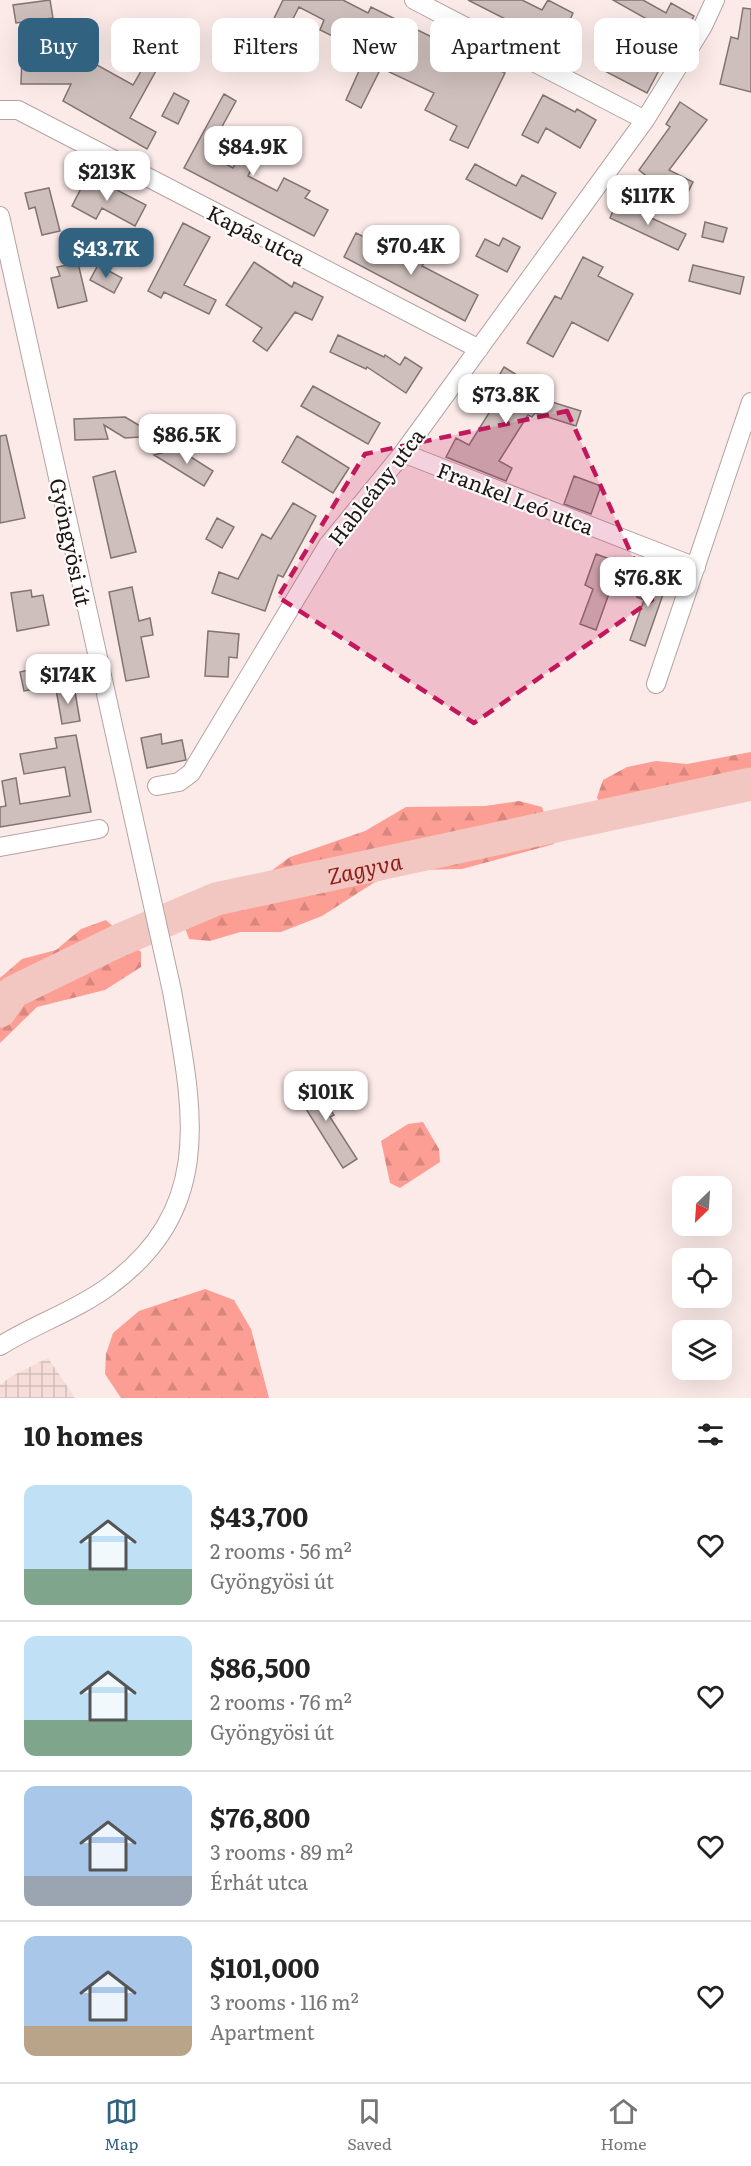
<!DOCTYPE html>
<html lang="en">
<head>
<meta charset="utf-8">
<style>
  body { margin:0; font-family:Literata,serif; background:#f6f6f6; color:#222; height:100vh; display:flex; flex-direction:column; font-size:22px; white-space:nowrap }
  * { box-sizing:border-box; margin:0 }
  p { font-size:20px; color:#767676 }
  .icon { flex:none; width:33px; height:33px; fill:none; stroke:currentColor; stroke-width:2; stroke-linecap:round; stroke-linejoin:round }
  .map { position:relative; height:1398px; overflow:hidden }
  .side { display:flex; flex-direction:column; background:#fff; flex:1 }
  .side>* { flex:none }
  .hud { position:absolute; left:18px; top:18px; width:716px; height:54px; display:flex; gap:12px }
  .needle { width:39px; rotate:205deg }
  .tools { position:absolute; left:672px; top:1176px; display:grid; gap:12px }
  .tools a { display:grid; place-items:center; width:60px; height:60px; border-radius:12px; background:#fff; box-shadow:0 6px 24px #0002; font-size:30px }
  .price { position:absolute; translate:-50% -51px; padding:0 14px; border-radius:12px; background:#fff; color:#222; font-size:20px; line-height:39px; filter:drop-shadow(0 2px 3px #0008) }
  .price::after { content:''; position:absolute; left:50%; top:36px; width:18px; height:14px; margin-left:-9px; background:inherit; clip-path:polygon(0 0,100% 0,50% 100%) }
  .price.on { background:#316280; color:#fff }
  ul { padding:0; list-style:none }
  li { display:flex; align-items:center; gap:18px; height:150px; padding:0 24px }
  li+li { border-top:2px solid #e0e0e0 }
  li span { display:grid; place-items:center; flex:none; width:168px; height:120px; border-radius:12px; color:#555 }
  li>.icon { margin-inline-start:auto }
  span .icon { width:72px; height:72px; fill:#fffc; stroke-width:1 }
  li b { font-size:26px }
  h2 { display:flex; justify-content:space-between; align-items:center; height:72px; padding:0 24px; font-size:26px }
  .pill { padding:0 21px; border-radius:12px; background:#fff; box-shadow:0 6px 24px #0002; font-size:21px; line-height:54px }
  .pill.on { background:#316280; color:#fff }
  .tab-bar { display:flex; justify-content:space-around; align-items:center; height:84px; border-top:2px solid #e0e0e0; background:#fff; font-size:16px; color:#767676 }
  .tab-bar a { display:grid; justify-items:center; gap:3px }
  .tab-bar .on { color:#316280 }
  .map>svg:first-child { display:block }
  .industrial { fill:url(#industrial-grid) }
  .forest { fill:url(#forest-firs) }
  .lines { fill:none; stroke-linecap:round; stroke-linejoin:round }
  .river { stroke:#f2c7c1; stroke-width:33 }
  .building { fill:#cebfbc; stroke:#827471; stroke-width:1.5 }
  .minor-casing { stroke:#b3a4a2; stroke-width:20 }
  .minor { stroke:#fff; stroke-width:18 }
  .marked { fill:#c2185b; fill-opacity:0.2; stroke:#c2185b; stroke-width:4.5; stroke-dasharray:12 8; stroke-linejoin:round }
  .labels { text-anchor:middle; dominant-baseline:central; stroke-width:4.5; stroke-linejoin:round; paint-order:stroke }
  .street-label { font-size:21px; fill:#1d1716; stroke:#fefbfa }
  .water-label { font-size:22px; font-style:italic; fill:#8f1a18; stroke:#fefbfa }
</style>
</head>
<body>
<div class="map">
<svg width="751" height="1398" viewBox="0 0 751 1398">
  <defs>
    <pattern id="industrial-grid" width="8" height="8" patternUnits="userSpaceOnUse" patternTransform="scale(1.5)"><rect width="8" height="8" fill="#f6ddd9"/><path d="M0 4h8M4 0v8" fill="none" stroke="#d2bdba"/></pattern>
    <pattern id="forest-firs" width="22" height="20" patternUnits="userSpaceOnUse" patternTransform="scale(1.5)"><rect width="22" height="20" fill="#fc9e93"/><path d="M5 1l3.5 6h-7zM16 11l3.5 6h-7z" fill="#d8877e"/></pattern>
  </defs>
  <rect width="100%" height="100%" fill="#fbeae8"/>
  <!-- industrial -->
  <path class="industrial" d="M48 1358 75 1398H0V1385L12 1376Z"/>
  <!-- forest -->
  <path class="forest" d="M751 752V795L606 827 597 797 603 780 627 767 656 761 687 764Z
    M519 801 542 807 554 844 462 869 417 870 375 882 322 916 281 932H240L210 941 189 939 185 928 203 893 271 871 290 857 365 831 406 807 486 806Z
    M106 920 141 952V967L105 990 37 1007 0 1043V978L22 959 56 950 81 929Z
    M423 1122 439 1149 440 1162 400 1188 390 1183 381 1141 408 1124Z
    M205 1289 234 1300 251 1329 269 1398H121L105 1374 106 1354 113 1333 139 1311Z"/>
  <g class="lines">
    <!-- river -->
    <path class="river" id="s1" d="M0 1011 13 992 120 940 216 899 751 784"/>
  </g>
  <!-- building -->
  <path class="building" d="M50 0 53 18 16 23 13 5Z
    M283 0H343L368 13 371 7 505 73 468 148 450 140 457 126 425 110 434 93 381 68 361 108 346 100 367 53 320 30 324 20 299 7 280 44 265 37Z
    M468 0H522L542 10 548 0 573 13 561 39 520 19 517 25Z
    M613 0H643L666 13 671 3 694 16 682 39Z
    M743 8 751 9V92L720 84 731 37 738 39Z
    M65 42 91 55 88 60 133 85 152 52 163 58 130 118 156 132 147 149 63 101 71 84H21L22 56H58Z
    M604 54 622 63 626 56 658 72 647 93 597 67Z
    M174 93 189 101 178 124 162 116Z
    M224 94 236 101 207 154 233 168 252 133 267 141 248 176 277 191 284 178 310 191 305 198 328 210 314 236 184 168Z
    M543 95 575 112 577 109 596 120 580 148 546 128 538 143 522 135Z
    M680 102 707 120 669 170 693 182 685 198 658 185 639 170 670 127 666 124Z
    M475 164 516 186 522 175 556 193 542 219 466 179Z
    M88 175 146 205 135 226 102 208 96 219 72 206Z
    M49 188 60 231 42 235 35 207 29 209 25 193Z
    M617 202 686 234 678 250 610 218Z
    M705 222 727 228 723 242 702 237Z
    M183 223 210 237 184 285 216 300 209 314 164 292 161 298 148 291Z
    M356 233 372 241 373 238 424 263 422 266 478 295 465 321 344 257Z
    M503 238 520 247 507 272 476 256 485 239 499 246Z
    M583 257 603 267 598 276 633 294 608 341 572 322 553 357 527 343 555 296 561 299Z
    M254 262 292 287 294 282 323 297 312 320 295 312 267 351 253 341 262 328 226 305Z
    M78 263 87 301 58 308 51 278 60 276 57 267Z
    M98 265 122 278 114 293 90 280Z
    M693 265 744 277 740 294 689 281Z
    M338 335 384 357 385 355 400 365 405 357 422 368 406 393 367 367 366 369 330 352Z
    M504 367 528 382 524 389 539 398 581 411 576 426 535 413 532 417 528 415 499 461 512 468 506 481 446 457 456 438 469 445 499 397 490 391Z
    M313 386 380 423 368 444 301 406Z
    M125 417 157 436 125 438 104 425 108 439 75 440 74 419Z
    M6 435 25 518 0 523V436Z
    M297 436 349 468 333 493 282 462Z
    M191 445 186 454 213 471 204 486 154 455Z
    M115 471 136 552 111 558 93 477Z
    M574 476 601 486 591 514 564 504Z
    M293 503 316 516 283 577 278 575 265 611 212 593 219 572 238 579 262 534 271 539Z
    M217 518 234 527 222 548 206 539Z
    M596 554 620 563 596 630 580 624 593 589 585 585Z
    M653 575 668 580 645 646 630 640 644 600 637 597 642 582 650 585Z
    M132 587 139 621 150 618 153 635 141 637 149 677 126 681 109 592Z
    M31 590 32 597 43 595 49 625 17 631 11 593Z
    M208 631 239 634 237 658 229 657 228 677 205 676Z
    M49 658 50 666 58 665 62 684 24 691 20 672 33 669 32 661Z
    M74 686 80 721 62 724 56 689Z
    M161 734 162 744 182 740 186 760 147 768 141 738Z
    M76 735 91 812 0 827V807L6 806 2 781 16 778 20 804 70 796 65 767 24 774 20 754 57 748 55 738Z
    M313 1082 317 1088 331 1094 328 1106 334 1115 330 1117 357 1159 343 1168 296 1093Z"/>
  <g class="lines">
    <defs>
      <path id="minor" d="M414 0 645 120
        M0 110H18L479 349
        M0 216 172 991C192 1106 218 1207 108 1287 75 1311 35 1324 0 1346
        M403 453 696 567
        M656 684 751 402
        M157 786 179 782 191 773 328 545 403 453 645 120 703 26 715 0
        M0 847 99 829"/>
    </defs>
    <!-- minor casing -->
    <use href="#minor" class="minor-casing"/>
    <!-- minor -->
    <use href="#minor" class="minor"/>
  </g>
  <!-- marked area -->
  <path class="marked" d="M567 411 652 600 474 723 278 597 365 454Z"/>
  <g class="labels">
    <!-- street labels -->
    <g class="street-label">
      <text transform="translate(257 234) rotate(27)">Kapás utca</text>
      <text transform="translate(375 486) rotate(-52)">Hableány utca</text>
      <text transform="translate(516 497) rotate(21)">Frankel Leó utca</text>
      <text transform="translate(72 542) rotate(78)">Gyöngyösi út</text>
    </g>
    <!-- water labels -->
    <g class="water-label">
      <text stroke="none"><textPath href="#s1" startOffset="398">Zagyva</textPath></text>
    </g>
  </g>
</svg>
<div class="tools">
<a><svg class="needle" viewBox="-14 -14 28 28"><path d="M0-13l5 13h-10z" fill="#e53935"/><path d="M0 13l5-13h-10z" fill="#767676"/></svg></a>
<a><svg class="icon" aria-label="locate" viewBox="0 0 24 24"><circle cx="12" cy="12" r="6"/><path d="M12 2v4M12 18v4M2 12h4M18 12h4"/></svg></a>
<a><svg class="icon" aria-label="layers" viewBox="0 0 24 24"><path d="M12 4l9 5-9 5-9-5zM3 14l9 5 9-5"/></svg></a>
</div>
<b class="price" style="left:253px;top:177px">$84.9K</b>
<b class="price" style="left:107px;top:202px">$213K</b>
<b class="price" style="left:648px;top:226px">$117K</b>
<b class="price" style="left:411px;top:276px">$70.4K</b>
<b class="price on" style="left:106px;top:279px">$43.7K</b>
<b class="price" style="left:506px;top:425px">$73.8K</b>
<b class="price" style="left:187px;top:465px">$86.5K</b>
<b class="price" style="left:648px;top:608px">$76.8K</b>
<b class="price" style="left:68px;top:705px">$174K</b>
<b class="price" style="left:326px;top:1122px">$101K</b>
<div class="hud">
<a class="pill on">Buy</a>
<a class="pill">Rent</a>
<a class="pill">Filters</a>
<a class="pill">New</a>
<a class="pill">Apartment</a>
<a class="pill">House</a>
</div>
</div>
<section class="side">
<h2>10 homes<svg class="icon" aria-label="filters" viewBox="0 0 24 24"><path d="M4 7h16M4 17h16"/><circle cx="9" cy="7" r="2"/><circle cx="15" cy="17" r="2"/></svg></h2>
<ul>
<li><span style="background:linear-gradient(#bfe0f5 70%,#7fa58c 0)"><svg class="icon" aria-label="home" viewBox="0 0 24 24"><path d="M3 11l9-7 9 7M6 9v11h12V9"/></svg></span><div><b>$43,700</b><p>2 rooms · 56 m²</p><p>Gyöngyösi út</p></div><svg class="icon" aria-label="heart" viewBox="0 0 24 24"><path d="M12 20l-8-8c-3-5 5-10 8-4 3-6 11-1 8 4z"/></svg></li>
<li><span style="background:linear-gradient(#bfe0f5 70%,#7fa58c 0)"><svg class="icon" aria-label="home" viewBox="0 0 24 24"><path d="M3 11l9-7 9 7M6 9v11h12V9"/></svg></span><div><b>$86,500</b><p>2 rooms · 76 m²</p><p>Gyöngyösi út</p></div><svg class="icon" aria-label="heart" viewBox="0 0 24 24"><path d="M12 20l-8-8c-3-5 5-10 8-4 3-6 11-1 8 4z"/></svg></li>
<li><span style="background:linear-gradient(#a9c7e8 75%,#9aa5b1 0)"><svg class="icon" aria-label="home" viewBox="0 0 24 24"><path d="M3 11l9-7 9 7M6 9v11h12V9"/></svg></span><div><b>$76,800</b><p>3 rooms · 89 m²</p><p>Érhát utca</p></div><svg class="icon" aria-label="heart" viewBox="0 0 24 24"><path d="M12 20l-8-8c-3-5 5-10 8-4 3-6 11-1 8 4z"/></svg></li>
<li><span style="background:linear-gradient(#a9c7e8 75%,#b9a48a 0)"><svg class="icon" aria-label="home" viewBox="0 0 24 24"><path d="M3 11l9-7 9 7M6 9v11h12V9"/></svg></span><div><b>$101,000</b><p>3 rooms · 116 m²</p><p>Apartment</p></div><svg class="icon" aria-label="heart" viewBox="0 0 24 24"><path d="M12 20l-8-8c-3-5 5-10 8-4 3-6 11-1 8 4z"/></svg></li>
</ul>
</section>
<nav class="tab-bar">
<a class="on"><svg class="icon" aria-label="map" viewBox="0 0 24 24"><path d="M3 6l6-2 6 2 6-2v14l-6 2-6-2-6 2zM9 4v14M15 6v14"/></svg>Map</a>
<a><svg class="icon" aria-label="saved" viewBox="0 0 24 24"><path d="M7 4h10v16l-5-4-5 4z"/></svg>Saved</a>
<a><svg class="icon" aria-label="home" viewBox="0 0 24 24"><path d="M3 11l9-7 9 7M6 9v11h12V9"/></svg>Home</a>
</nav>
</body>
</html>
